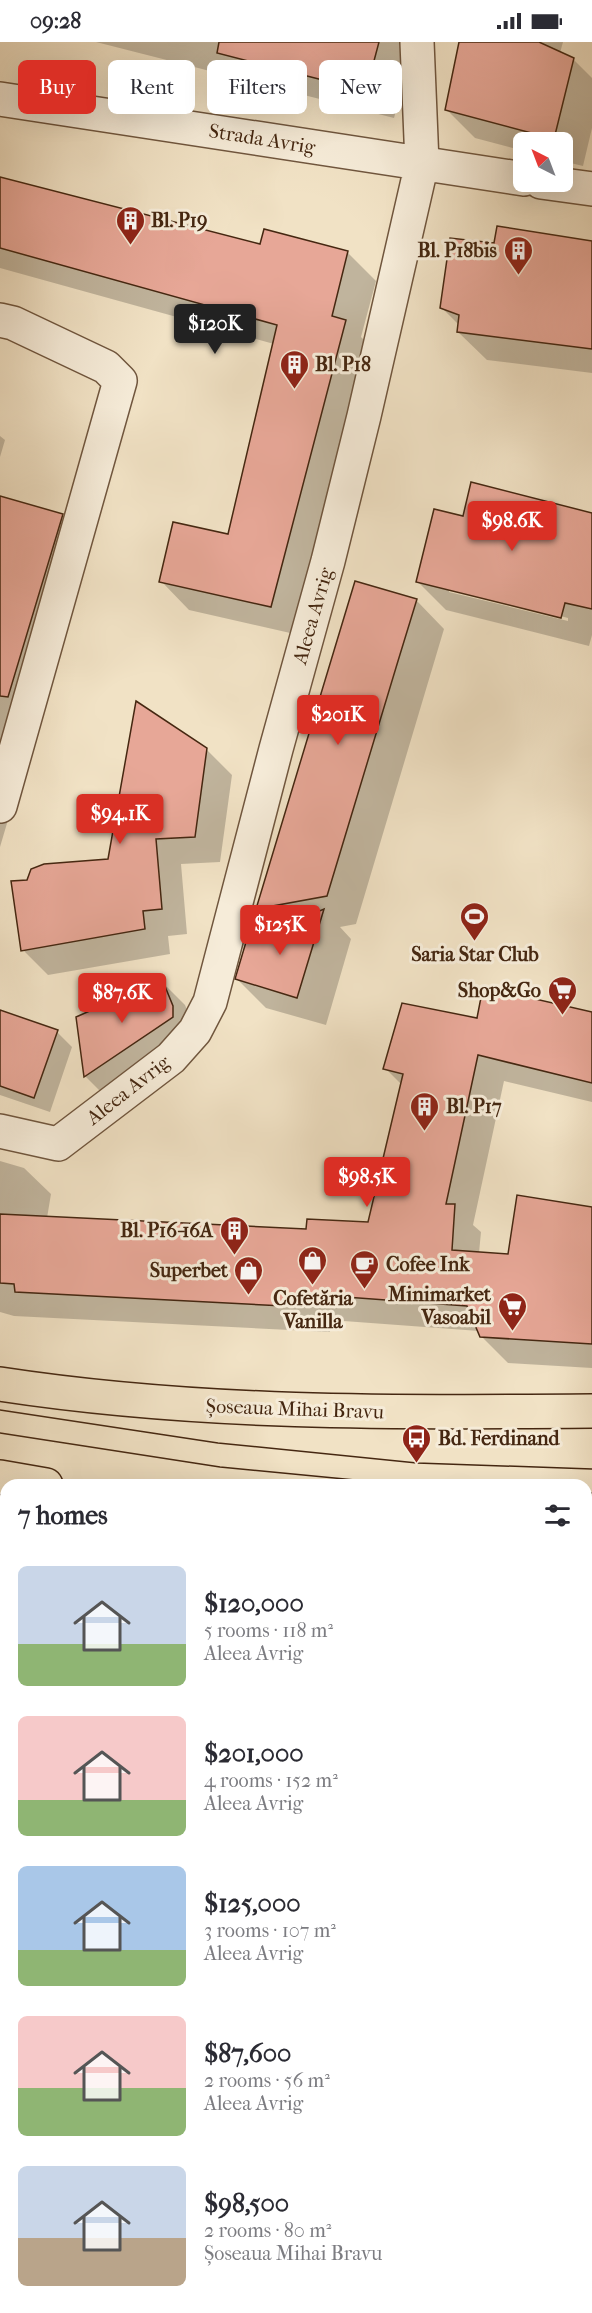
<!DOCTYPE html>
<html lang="en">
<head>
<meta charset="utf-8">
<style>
  body { margin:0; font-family:"IM FELL French Canon",serif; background:#f7f7f7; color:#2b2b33; height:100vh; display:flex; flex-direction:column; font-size:22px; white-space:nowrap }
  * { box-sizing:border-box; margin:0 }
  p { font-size:20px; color:#7c7c81 }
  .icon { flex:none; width:33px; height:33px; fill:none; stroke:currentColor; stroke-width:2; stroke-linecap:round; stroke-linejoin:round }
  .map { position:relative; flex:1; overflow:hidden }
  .drawer { position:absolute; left:0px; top:1437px; width:592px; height:834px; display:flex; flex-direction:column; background:#fff; border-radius:18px 18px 0 0; box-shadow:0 6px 24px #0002 }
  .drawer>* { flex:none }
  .banner { position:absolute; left:18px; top:18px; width:556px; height:54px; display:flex; gap:12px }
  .needle { width:39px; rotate:318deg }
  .fabs { position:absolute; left:513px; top:90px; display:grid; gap:12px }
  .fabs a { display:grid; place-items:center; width:60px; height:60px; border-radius:9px; background:#fff; box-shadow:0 6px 24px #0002; font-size:30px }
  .price { position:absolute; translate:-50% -51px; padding:0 14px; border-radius:6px; background:#d93025; color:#fff; font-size:20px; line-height:39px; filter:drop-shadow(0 2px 3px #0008) }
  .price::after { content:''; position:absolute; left:50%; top:36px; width:18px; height:14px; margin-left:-9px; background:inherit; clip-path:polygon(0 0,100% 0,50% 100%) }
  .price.on { background:#222; color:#fff }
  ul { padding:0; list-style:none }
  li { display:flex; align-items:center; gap:18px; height:150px; padding:0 18px }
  li span { display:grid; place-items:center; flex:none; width:168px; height:120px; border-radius:9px; color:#555 }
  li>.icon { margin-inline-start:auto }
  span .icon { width:72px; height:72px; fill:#fffc; stroke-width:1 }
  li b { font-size:26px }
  h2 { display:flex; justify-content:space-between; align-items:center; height:72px; padding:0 18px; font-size:26px }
  .pill { padding:0 21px; border-radius:9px; background:#fff; box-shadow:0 6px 24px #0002; font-size:21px; line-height:54px }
  .pill.on { background:#d93025; color:#fff }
  .status { display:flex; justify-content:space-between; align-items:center; height:42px; padding:0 30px; background:#fff; direction:ltr }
  .status svg { height:16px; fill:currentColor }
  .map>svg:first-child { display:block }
  .green { fill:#b6c498; stroke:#7e7654; stroke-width:1.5 }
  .shadow { fill:#0003; fill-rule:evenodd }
  .building { fill:#e7a797; stroke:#452711; stroke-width:1.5 }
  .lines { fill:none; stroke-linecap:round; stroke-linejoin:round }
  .minor-casing { stroke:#70563e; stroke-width:36 }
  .major-casing { stroke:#452711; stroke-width:36 }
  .minor { stroke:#f6ecd9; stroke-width:33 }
  .major { stroke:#f1e2c5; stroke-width:33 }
  .tram { stroke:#452711; stroke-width:1.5 }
  .labels { text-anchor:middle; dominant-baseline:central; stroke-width:6; stroke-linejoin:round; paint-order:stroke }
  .street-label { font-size:20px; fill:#452711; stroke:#f6ecd9 }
  .poi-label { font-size:20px; font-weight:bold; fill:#452711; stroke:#f6ecd9; text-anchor:start }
</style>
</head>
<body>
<div class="status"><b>09:28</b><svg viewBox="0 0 49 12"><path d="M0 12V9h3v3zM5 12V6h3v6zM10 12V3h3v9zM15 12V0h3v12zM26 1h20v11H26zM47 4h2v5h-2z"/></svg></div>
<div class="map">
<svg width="592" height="2271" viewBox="0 0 592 2271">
  <rect width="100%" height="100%" fill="#f1e2c5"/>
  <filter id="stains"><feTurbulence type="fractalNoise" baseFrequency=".00333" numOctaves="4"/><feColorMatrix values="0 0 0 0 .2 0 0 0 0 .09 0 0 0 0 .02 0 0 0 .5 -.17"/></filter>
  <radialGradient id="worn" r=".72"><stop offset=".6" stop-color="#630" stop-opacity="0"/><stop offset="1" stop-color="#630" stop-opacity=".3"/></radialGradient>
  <!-- green -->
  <path class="green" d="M94 2265H204L202 2271H92Z"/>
  <!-- shadow -->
  <path class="shadow" d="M96 0H414L415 1 394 76Z
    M460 0H563L560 11 573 17 592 36V86L583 124 562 119V100H524V109L475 96 447 68Z
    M0 136 261 204 348 211 376 239 361 295 374 308 299 593 189 568 161 539 229 494 274 302 0 226Z
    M592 200V331L487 318 458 290 459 283 442 266 495 203Z
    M0 394 5 398 0 415Z
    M0 467 62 473 90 501 0 805Z
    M592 472V593L589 604 446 568 417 539 464 476ZM449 546 568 576V579L449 550Z
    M416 558 444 587 356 882 340 885 351 897 326 983 266 966 237 937 279 888 258 866Z
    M206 707 232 733 220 820 181 822 187 892 168 894 170 912 48 933 23 908 29 840 109 819Z
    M161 939 185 963 199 997 109 1058 85 1034Z
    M592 972V1060L504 1039 473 1183 481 1190 479 1211 509 1214 592 1167V1326L508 1321 481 1294 479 1289 330 1278V1290L14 1274 0 1270V1119L24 1126 51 1152 47 1176 307 1188 369 1181 402 1043 385 1026 478 977Z
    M0 982 57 990 72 1005 50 1070 0 1053Z
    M0 1509 6 1511V1594L0 1592Z
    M586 1723 592 1728V1851L586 1880Z
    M0 1728 6 1730V1979L0 1998Z
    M0 2141 6 2147V2166L0 2184Z
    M589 2243 592 2244V2271H557L559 2265H586V2244Z
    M229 2265H380L386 2271H227Z"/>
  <!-- building -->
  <path class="building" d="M219 0H379L366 49 217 11Z
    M459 0H539L574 16 554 97 445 68Z
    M0 135 260 202 264 187 348 209 332 274 346 278 271 565 159 540 173 480 228 492 277 283 0 206Z
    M497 184 592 199V307L457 290 459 273 440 266 450 196 494 201Z
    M471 440 592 471V567L565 561 561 576 416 540 434 467 463 474Z
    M0 454 63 472 8 655 0 654Z
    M355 539 417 557 398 619 327 854 256 867Z
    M136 659 207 706 195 795 156 797 162 867 143 869 145 887 21 909 11 839 27 838 31 827 44 822 108 817Z
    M324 867 297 956 235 937 246 900Z
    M162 937 173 964V975L84 1035 76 975Z
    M483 945 592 970V1041L478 1013 446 1162H455L452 1208 508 1212 517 1153 592 1165V1302L480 1295 467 1264 305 1252 304 1265 15 1250 14 1242 0 1241V1172L306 1187 307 1177 368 1180 403 1032 383 1027 402 961 477 976Z
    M0 968 58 988 34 1056 0 1044Z"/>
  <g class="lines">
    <defs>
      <path id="minor" d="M0 57 524 137
        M541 140 592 147
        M0 278 13 281 106 325 120 339 0 764
        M0 1089 58 1102 171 1016 195 989 210 960 276 707 328 519 364 374 422 121 417 0
        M0 1673 6 1675
        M586 2202 592 2205
        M7 2271 9 2265"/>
      <path id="major" d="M0 1342C196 1372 394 1371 592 1369
        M0 1435 46 1443
        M586 1515H592
        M586 1597 592 1605
        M586 1835 592 1816
        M586 2011 592 1993
        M459 2271 461 2265
        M506 2271 507 2265"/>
    </defs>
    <!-- minor casing -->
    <use href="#minor" class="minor-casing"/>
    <!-- major casing -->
    <use href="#major" class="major-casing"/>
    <!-- minor -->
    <use href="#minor" class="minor"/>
    <!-- major -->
    <use href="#major" class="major"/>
    <!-- tram -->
    <path class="tram" d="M0 1368 218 1401 417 1421 592 1427
      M0 1391 220 1425 407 1443
      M586 1451H592"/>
  </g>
  <!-- icons -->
  <defs>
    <symbol id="building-pin" viewBox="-11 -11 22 30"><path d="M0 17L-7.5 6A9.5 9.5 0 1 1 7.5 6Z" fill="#8f2418" stroke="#f6ecd9"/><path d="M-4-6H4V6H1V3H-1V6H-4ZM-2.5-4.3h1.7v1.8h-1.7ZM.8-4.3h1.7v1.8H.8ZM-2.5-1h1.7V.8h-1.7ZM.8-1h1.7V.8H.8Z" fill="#fff"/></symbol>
    <symbol id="stadium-pin" viewBox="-11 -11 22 30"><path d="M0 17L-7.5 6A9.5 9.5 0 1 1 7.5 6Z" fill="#8f2418" stroke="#f6ecd9"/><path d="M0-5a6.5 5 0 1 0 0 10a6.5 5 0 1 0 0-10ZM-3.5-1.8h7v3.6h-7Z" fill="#fff"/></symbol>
    <symbol id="supermarket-pin" viewBox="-11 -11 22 30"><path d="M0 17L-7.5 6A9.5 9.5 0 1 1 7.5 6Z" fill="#8f2418" stroke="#f6ecd9"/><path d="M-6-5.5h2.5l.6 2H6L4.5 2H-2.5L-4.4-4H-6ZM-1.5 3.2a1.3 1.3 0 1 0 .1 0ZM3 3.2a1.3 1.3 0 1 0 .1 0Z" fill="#fff"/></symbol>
    <symbol id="shop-pin" viewBox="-11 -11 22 30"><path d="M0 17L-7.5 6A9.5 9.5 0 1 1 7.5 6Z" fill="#8f2418" stroke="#f6ecd9"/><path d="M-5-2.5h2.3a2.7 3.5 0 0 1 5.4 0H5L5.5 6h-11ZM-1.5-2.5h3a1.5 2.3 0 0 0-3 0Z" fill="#fff"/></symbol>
    <symbol id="cafe-pin" viewBox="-11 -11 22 30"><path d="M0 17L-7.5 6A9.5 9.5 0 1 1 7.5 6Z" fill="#8f2418" stroke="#f6ecd9"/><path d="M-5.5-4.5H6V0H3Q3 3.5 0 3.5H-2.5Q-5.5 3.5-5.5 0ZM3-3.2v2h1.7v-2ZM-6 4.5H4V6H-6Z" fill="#fff"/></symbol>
    <symbol id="bus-pin" viewBox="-11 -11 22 30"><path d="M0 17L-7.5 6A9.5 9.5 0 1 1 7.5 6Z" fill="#8f2418" stroke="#f6ecd9"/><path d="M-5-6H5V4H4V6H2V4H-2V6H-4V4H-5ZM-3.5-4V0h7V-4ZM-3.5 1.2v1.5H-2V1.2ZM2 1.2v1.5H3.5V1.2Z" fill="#fff"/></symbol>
  </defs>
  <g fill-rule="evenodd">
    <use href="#building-pin" x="114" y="162" width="33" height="45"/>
    <use href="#building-pin" x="502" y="192" width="33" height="45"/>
    <use href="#building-pin" x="278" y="306" width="33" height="45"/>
    <use href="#stadium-pin" x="458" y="858" width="33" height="45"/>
    <use href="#supermarket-pin" x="546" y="932" width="33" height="45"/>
    <use href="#building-pin" x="408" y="1048" width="33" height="45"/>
    <use href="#building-pin" x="218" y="1172" width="33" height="45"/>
    <use href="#shop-pin" x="296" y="1202" width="33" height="45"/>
    <use href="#cafe-pin" x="348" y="1206" width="33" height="45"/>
    <use href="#shop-pin" x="232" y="1212" width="33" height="45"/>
    <use href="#supermarket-pin" x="496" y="1248" width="33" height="45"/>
    <use href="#bus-pin" x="400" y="1380" width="33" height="45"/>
  </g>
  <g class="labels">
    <!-- street labels -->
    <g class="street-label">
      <text transform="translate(262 97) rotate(9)">Strada Avrig</text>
      <text transform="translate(313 574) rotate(-74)">Aleea Avrig</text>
      <text transform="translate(128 1048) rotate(-38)">Aleea Avrig</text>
      <text transform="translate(295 1367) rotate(2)">Șoseaua Mihai Bravu</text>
    </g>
    <!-- poi labels -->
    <g class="poi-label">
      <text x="151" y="178">Bl. P19</text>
      <text x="497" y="208" text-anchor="end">Bl. P18bis</text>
      <text x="315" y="322">Bl. P18</text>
      <text x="475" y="912" text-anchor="middle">Saria Star Club</text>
      <text x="541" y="948" text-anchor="end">Shop&amp;Go</text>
      <text x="446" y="1064">Bl. P17</text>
      <text x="213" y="1188" text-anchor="end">Bl. P16-16A</text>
      <text x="386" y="1222">Cofee Ink</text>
      <text x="228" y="1228" text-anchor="end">Superbet</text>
      <text x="491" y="1252" text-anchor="end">Minimarket<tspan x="491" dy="23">Vasoabil</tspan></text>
      <text x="313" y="1256" text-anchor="middle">Cofetăria<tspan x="313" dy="23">Vanilla</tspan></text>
      <text x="438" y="1396">Bd. Ferdinand</text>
    </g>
  </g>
  <rect width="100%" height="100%" filter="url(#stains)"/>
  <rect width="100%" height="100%" fill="url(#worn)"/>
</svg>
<div class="fabs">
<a><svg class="needle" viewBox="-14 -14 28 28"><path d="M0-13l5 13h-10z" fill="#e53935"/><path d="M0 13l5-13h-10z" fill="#7c7c81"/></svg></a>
</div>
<b class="price on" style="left:215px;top:313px">$120K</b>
<b class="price" style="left:512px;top:510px">$98.6K</b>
<b class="price" style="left:338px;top:704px">$201K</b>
<b class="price" style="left:120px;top:803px">$94.1K</b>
<b class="price" style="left:280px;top:914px">$125K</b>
<b class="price" style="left:122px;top:982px">$87.6K</b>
<b class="price" style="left:367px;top:1166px">$98.5K</b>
<div class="banner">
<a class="pill on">Buy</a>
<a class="pill">Rent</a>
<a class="pill">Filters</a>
<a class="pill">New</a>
</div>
<section class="drawer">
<h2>7 homes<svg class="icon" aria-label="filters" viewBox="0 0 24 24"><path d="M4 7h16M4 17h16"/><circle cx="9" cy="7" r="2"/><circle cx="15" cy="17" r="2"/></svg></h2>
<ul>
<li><span style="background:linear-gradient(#c9d6e8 65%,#8fb573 0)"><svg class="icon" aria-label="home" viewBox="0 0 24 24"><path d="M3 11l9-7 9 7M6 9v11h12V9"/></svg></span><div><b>$120,000</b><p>5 rooms · 118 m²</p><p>Aleea Avrig</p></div></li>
<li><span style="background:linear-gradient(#f6c9c9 70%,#8fb573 0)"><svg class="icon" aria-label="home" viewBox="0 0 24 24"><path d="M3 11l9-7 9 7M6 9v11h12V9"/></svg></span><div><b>$201,000</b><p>4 rooms · 152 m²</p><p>Aleea Avrig</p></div></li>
<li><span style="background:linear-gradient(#a9c7e8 70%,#8fb573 0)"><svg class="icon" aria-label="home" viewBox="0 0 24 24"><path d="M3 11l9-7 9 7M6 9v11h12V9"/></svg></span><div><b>$125,000</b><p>3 rooms · 107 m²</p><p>Aleea Avrig</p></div></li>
<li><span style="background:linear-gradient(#f6c9c9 60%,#8fb573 0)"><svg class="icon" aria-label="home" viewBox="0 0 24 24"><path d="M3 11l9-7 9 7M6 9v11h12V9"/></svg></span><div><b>$87,600</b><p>2 rooms · 56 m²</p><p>Aleea Avrig</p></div></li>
<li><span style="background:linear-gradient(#c9d6e8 60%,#b9a48a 0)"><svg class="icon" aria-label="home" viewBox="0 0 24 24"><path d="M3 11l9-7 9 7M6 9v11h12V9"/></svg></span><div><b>$98,500</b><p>2 rooms · 80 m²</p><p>Șoseaua Mihai Bravu</p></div></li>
</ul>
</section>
</div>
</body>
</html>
